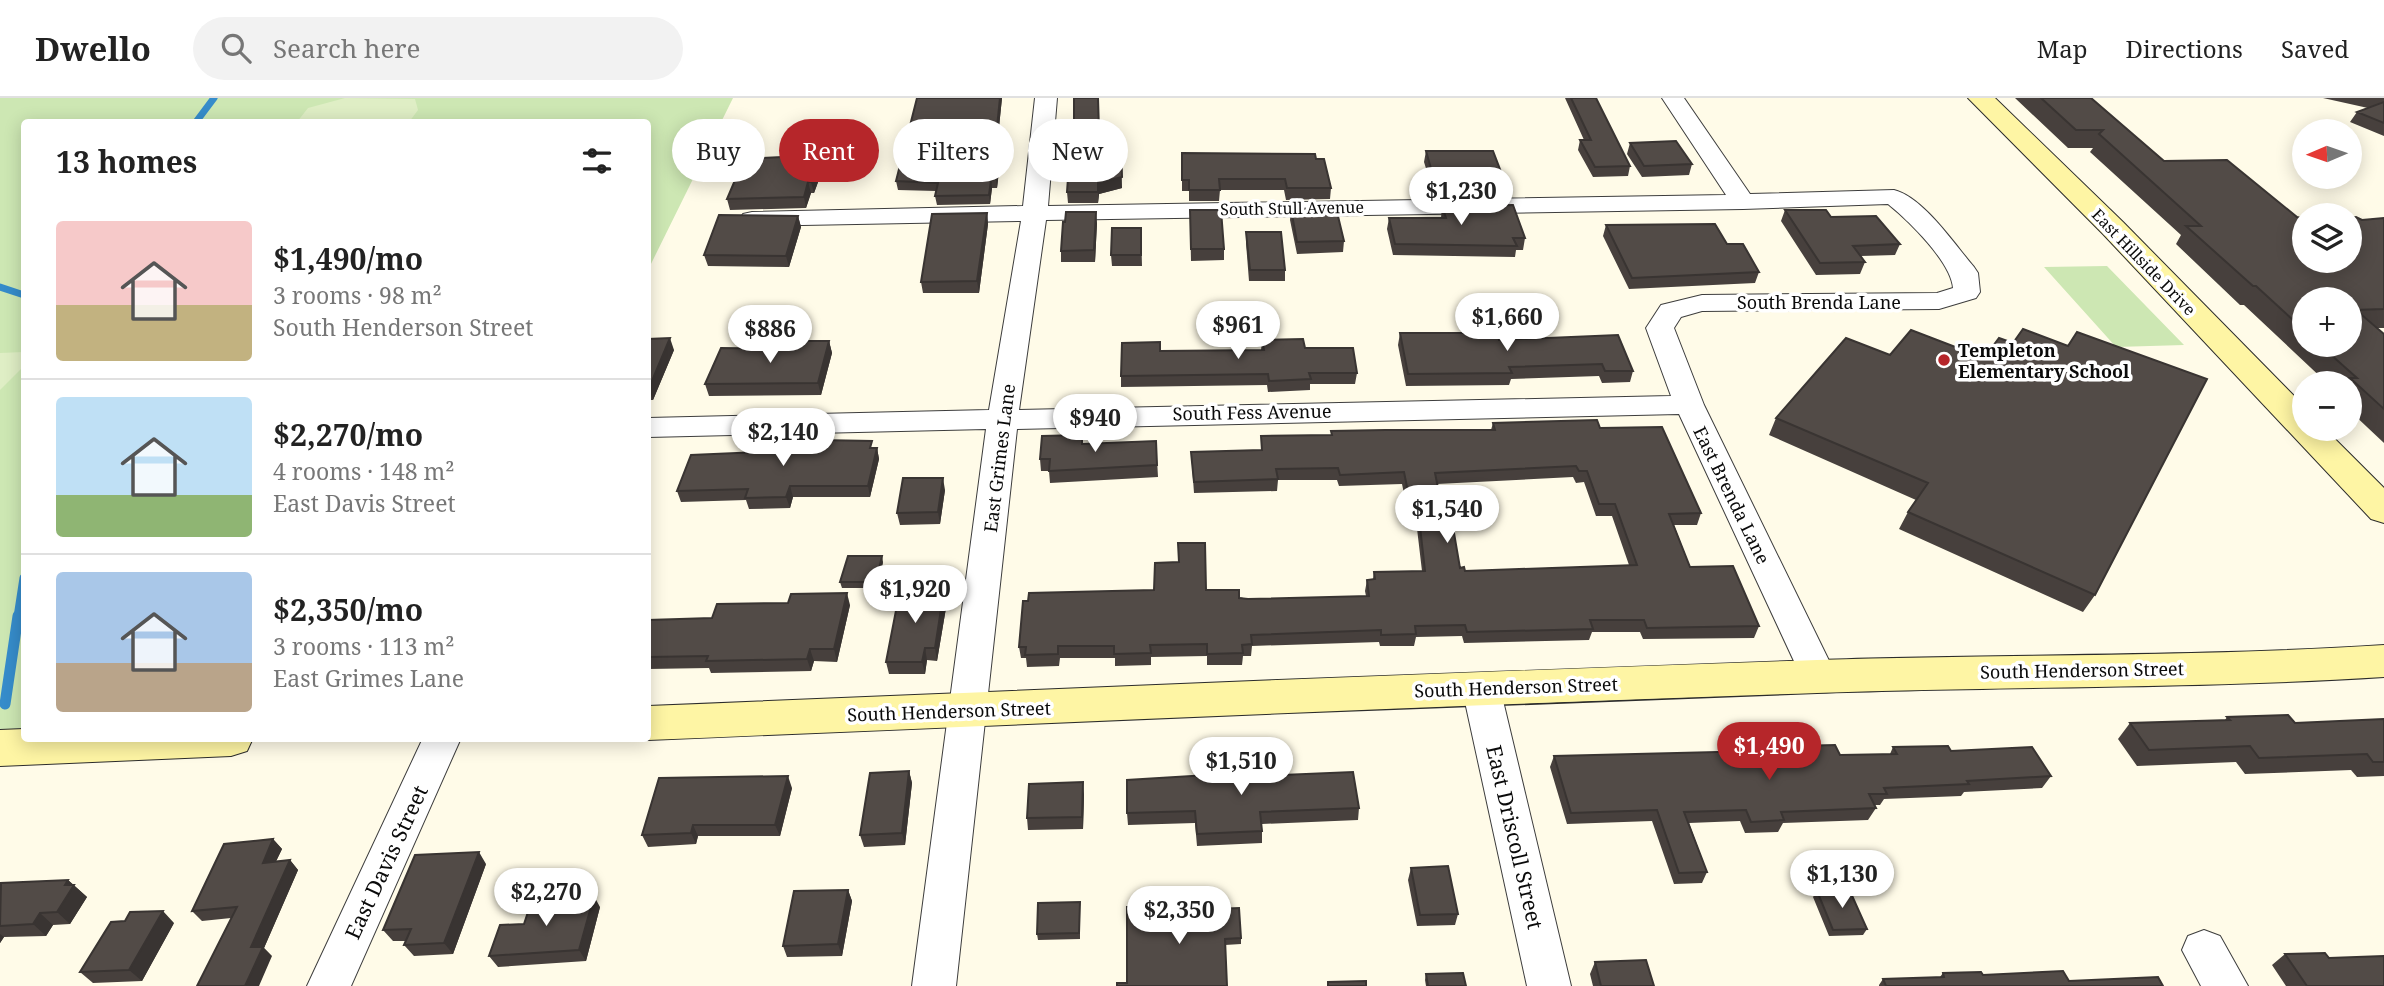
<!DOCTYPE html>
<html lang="en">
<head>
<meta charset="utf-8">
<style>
  body { margin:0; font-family:"Noto Serif",serif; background:#f2f2f2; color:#222; height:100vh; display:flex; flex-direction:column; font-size:26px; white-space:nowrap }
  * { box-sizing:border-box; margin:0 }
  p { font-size:23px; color:#767676 }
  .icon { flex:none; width:38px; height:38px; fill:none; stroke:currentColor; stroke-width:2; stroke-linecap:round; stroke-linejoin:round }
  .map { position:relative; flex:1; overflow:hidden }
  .panel { position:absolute; left:21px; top:21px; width:630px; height:623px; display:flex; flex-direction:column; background:#fff; border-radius:7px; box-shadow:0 4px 18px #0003 }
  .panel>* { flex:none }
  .top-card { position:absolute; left:672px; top:21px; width:665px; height:63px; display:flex; gap:14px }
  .needle { width:46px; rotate:268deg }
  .fabs { position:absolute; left:2292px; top:21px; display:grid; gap:14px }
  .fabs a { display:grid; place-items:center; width:70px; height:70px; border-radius:50%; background:#fff; box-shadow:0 4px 18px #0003; font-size:35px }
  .price { position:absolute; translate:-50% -60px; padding:0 16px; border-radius:24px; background:#fff; color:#222; font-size:23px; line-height:46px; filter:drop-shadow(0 2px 4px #0008) }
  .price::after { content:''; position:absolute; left:50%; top:42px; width:21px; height:16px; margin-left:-10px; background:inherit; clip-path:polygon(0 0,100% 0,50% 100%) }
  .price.current { background:#b6262a; color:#fff }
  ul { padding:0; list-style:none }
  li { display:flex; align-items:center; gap:21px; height:175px; padding:0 35px }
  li+li { border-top:2px solid #e0e0e0 }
  li span { display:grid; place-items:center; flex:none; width:196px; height:140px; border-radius:7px; color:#555 }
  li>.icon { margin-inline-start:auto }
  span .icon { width:84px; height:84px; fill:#fffc; stroke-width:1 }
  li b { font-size:30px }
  h2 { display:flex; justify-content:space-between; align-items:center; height:84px; padding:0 35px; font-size:30px }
  .pill { padding:0 24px; border-radius:32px; background:#fff; box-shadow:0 4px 18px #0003; font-size:24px; line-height:63px }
  .pill.current { background:#b6262a; color:#fff }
  header { display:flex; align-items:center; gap:42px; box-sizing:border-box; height:98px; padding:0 35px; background:#fff; border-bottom:2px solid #e0e0e0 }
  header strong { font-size:33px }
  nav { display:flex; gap:38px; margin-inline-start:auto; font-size:24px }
  .search { width:490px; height:63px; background:#f2f2f2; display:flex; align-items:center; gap:18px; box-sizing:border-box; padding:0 24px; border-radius:38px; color:#767676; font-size:26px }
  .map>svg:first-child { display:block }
  .green { fill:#cde7b3 }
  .pitch { fill:#dfeec5 }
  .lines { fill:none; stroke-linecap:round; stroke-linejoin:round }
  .stream-far2 { stroke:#368cca; stroke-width:7 }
  .stream-far1 { stroke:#368cca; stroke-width:9 }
  .stream { stroke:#368cca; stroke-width:11 }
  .street-casing { stroke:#3d3d3d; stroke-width:2 }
  .secondary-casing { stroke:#2c2c2c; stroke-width:2 }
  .street { fill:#fff; fill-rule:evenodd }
  .secondary { fill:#fef5a4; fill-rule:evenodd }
  .wall { fill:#47403d; fill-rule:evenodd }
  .shaded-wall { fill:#393432 }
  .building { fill:#524b47; stroke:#393432; stroke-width:2; fill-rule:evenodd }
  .poi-dot { fill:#b6262a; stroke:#fff; stroke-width:2.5 }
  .labels { text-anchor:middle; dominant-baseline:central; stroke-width:7; stroke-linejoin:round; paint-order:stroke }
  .far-street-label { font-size:16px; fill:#0a0a0a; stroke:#fff }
  .street-label { font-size:18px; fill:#0a0a0a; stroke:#fff }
  .poi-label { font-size:18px; font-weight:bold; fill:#0a0a0a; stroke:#fff; text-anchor:start }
  .near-street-label { font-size:21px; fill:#0a0a0a; stroke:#fff }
</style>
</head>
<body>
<header>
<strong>Dwello</strong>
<div class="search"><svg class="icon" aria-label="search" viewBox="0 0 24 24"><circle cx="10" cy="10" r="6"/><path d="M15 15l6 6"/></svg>Search here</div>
<nav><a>Map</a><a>Directions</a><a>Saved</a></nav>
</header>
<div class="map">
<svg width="2384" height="888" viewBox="0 0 2384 888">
  <rect width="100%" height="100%" fill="#fffbe8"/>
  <!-- green -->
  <path class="green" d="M0 0H733L648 172V24H24V632L0 633Z
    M2107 168 2184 247 2116 249 2044 169Z"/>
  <!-- pitch -->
  <path class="pitch" d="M345 0 415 1 418 12 409 24H297L308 10Z
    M24 254V268L0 292V255Z"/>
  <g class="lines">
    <!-- stream-far2 -->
    <path class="stream-far2" d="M196 24 214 0
      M0 189 24 197"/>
    <!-- stream-far1 -->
    <path class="stream-far1" d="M18 519 24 480"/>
    <!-- stream -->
    <path class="stream" d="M5 606 18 518"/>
    <defs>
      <path id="street" d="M1035 0H1057L1048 108 1726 97 1662 0H1684L1750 96 1894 92C1923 99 1955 147 1974 169L1978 175 1980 194 1976 200 1939 211 1702 213 1681 219 1674 230 1704 307 1837 579 1832 589 1819 593 1806 589 1679 316 1017 331 956 888H912L986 331 648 339V320L989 312 1021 123 752 128 743 126 740 121 743 116 752 114 1023 108ZM1888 106C1909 123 1951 164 1953 190L1937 195 1702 197 1661 207 1646 230 1671 298 1019 312 1046 122 1743 111Z
        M1481 576 1494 580 1500 590 1571 888H1527L1462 590 1468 580Z
        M423 640H461L351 888H307Z
        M2204 832 2220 838 2248 888H2201L2182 852 2188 838Z"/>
      <path id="secondary" d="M1968 0H1995L2123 124 2305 309V331H2325L2384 390V425L2371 421 2103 136Z
        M2384 547V579C2195 591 2006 588 1817 595 1427 608 1038 626 648 642L642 640H648V608C1038 592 1427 575 1817 562 2006 556 2195 559 2384 547Z
        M24 631V640H253L247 653 231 658 0 668V632Z"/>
    </defs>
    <!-- street casing -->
    <use href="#street" class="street-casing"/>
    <!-- secondary casing -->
    <use href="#secondary" class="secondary-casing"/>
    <!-- street -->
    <use href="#street" class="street"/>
    <!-- secondary -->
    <use href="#secondary" class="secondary"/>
  </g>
  <!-- wall -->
  <path class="wall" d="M917 0H1002L998 39 1002 48 997 90H992L990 106 937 107 935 98 936 93 898 92 896 83Z
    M1565 0H1596L1630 68 1628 78 1593 79 1578 52 1580 42H1584Z
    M2015 0H2091L2164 63 2305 163 2362 122 2384 120V230H2377L2384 236V345L2350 313V285H2327L2244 207H2240L2176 146 2181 137 2090 54 2093 50H2068ZM2305 201 2350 247H2305Z
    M2323 0H2384V38L2350 24 2357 14 2368 10Z
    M1099 32 1122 90 1099 96 1098 105H1068L1067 94Z
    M1630 45 1692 66 1689 77 1642 79 1627 56Z
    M1426 53 1506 87 1504 98 1435 99 1424 64Z
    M1182 55 1316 61 1331 90 1330 101 1286 102 1284 92H1220L1219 103H1189V93H1182Z
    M824 68 814 95H811L806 110 730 112 727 101Z
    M1442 108 1525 140 1523 152H1516L1515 159 1393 157 1387 131 1389 120H1441Z
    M1291 111 1344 143 1343 154 1297 156 1290 122Z
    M1190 112 1224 151V162L1191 163Z
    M1785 112 1831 119 1900 146 1895 157 1861 158 1865 164 1860 176 1816 177 1781 123Z
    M987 115 988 126 979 195H923L921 184Z
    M798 118 801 129 789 169 708 168 704 157Z
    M1065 124 1097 125 1095 164H1061V153Z
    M1606 127 1727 146 1759 174 1755 185 1629 191 1603 138Z
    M1141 130 1142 168H1112L1111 157Z
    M1246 134 1285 172V183H1249L1246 145Z
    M1400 235 1499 242 1633 273 1630 284 1602 285 1599 278 1511 281 1509 287 1406 288 1398 247Z
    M648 241 674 252 653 302H648Z
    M1262 242 1305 250 1357 275 1355 286H1310V292L1268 294 1267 287 1121 289V278L1160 253 1261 252Z
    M829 243 832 255 821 297 709 298 705 286 793 251Z
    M2013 245 2068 248 2095 497 2083 514 1899 431 1908 414 1916 402 1769 337 1776 320 1890 257 1984 260Z
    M1493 325 1600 330 1701 415 1697 427H1674L1690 469 1759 528 1754 540 1643 541 1640 534H1592L1589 542 1464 545 1462 538 1416 539 1414 548H1380L1379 544 1252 548 1251 558H1243L1242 567H1207V558L1151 559V567L1115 568V560H1060L1059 568 1027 569 1026 560H1021L1019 549 1206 492 1248 501 1366 498 1365 493 1367 482 1373 481 1374 474 1422 473 1414 405H1406L1402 386 1339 388 1337 382H1278L1277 393 1194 395 1191 354 1261 352V338L1331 337V333L1491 332ZM1573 379 1576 385 1584 384 1596 418H1612L1629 467 1465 473 1460 470 1447 435 1437 386Z
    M1082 337 1083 346 1156 343 1158 379 1050 385 1049 373H1041L1040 361Z
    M874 350H877L879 361 870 399H793L790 410 749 411 746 402 681 404 677 393Z
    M945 392 940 426 900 427 897 415Z
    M883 464 877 490H842L840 484Z
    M947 504 937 563 927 562 925 576H889L886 564Z
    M850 507 837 564 814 563 811 573 711 575 709 570 648 571V522L712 520Z
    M2227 619 2295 625 2384 621V678L2357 679 2351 672 2245 676 2236 664 2137 668 2118 641 2130 625 2225 622Z
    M1797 648 1840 657 1890 656 1893 649 1951 653 2051 678 2042 690 1964 694 1961 698 1884 701 1880 707H1874L1876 710 1868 722 1783 725 1778 734 1745 735 1740 723 1689 725 1707 774 1702 785 1674 786 1652 723 1567 726 1550 669 1554 658 1795 652Z
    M909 673 912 685 905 747 864 749 860 737Z
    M1257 678 1359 710 1358 722 1262 726V745L1197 748 1195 725 1128 727 1127 715Z
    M792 690 780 738H698L696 746 648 749 642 737Z
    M1084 696 1083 731 1028 732 1027 720Z
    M273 741 282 751 276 763 290 762 298 772 264 850 272 858 231 820 202 823 192 813Z
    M486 766 453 856 414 858 404 847 406 843H393L383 832Z
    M1411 770 1458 816 1455 827 1417 828 1408 782Z
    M68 782 87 799 70 826 53 827 46 838 4 839 0 845V786Z
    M848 792 852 803 842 858 787 859 783 848Z
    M1817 793 1867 831 1863 837 1829 838 1813 799Z
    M1080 804V841L1038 842 1037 836Z
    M600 809 586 863 498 869 489 858 524 826Z
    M1189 812 1241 840V846L1225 847 1127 885Z
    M174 825 142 883 93 885 80 874Z
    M2285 856 2329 860 2384 888H2286L2272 867Z
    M1595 864 1654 888H1593L1590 876Z
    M1943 875 2069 883 2163 888H1879V887L1883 881 1940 879Z
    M1426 876 1466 888H1426L1425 882Z"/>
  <!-- shaded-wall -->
  <path class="shaded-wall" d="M1000 0H1002L997 48 996 39Z
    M1121 38 1122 90 1099 96 1098 105V85Z
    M1002 39V48L997 90 996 81Z
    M822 57 824 68 814 95 811 84Z
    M991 82 992 90 990 106 989 97Z
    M808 84 811 95 806 110 804 99Z
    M1096 114 1097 125 1095 164 1094 152Z
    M987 115 988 126 979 195 977 183Z
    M798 118 801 129 789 169 786 158Z
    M670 240 674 252 653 302 649 290Z
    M829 243 832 255 821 297 818 285Z
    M877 350 879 361 870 399 868 388Z
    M943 380 945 392 940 426 938 414Z
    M790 388 793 399 790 410 786 399Z
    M882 458 883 464 877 490 876 484Z
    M944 492 947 504 937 563 935 550Z
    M847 495 850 507 837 564 834 551Z
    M925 550 927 562 925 576 922 564Z
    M810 551 814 563 811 573 807 561Z
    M909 673 912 685 905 747 902 735Z
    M788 678 792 690 780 738 775 727Z
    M1083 684 1084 696 1083 731 1082 719Z
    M693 727 698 738 696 746 691 735Z
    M273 741 282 751 271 774 263 765Z
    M479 754 486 766 453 856 444 845Z
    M290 762 298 772 264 850 272 858 259 888H245L251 849Z
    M68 782 87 799 70 826 57 814 65 787Z
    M848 792 852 803 842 858 838 846Z
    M594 798 600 809 586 863 579 852Z
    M163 813 174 825 142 883 129 872Z
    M40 815 53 827 46 838 33 826Z
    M0 836 4 839 0 845Z"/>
  <!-- building -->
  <path class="building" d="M917 0H1000L996 39H1002L996 81 991 82 989 97 935 98 938 85 896 83Z
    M1074 0H1098L1099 32 1121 38 1122 79 1098 85V94H1067L1071 38H1074Z
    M1571 0H1596L1630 68 1595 69 1580 42H1591Z
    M2041 0H2091L2164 63 2227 62 2297 119 2305 121V163H2350V120L2356 119 2362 122 2384 120V211L2356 212 2384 236V311L2350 280H2357L2320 247H2350V201H2305V233L2256 188H2253L2186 128H2201L2099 36 2103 32H2076Z
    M2384 4V25L2357 14Z
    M1676 43 1692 66 1644 68 1630 45Z
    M1426 53H1493L1506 87 1436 88Z
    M1182 55 1315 56 1316 61H1324L1331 90H1287L1285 81H1219L1220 92H1189V82H1182Z
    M822 57 811 84H808L804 99 727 101 744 61Z
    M1513 107 1525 140H1513L1517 148 1395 146 1389 120H1446L1442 108Z
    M1336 110 1344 143 1297 144 1291 111Z
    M1190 112H1221L1224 151H1191Z
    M1785 112H1826L1831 119 1876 118 1900 146 1853 148 1865 164 1820 165Z
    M1066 114H1096L1094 152 1061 153 1063 124H1065Z
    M987 115 977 183 921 184 932 116Z
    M719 117 798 118 786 158 704 157Z
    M1715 126 1727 146H1743L1759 174 1632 180 1606 127Z
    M1112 130H1141V157H1111Z
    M1246 134H1281L1285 172H1250Z
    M2023 231 2068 248 2077 234 2207 281 2095 497 1908 414 1928 385 1776 320 1846 240 1890 257 1911 232 1984 260 1999 240 2013 245Z
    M1400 235H1470L1472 239 1498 238 1499 242 1618 237 1633 273H1605L1602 266 1509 269 1512 275 1408 276Z
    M670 240 649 290H648V241Z
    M1303 241 1305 250H1353L1357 275H1309L1311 281 1269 283 1268 276 1121 278 1122 245 1160 244V253L1264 252 1262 242Z
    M795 243H829L818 285 705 286 721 250 793 251Z
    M1597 322 1600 330 1662 329 1701 415 1669 416 1690 469 1733 468 1759 528 1647 530 1644 522H1590L1593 531 1467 534 1465 527 1415 528 1416 536 1381 537V532L1251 537 1252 546 1242 547 1243 555 1207 556V546L1150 547 1151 555 1114 556V548H1058V556L1025 557 1026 549H1019L1023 503H1028L1029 495 1154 492 1155 465 1179 464 1178 445H1205L1206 492H1239V500L1248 501 1369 498 1367 482 1375 481 1374 474 1425 473 1416 393 1408 394 1404 374 1340 377 1338 370 1276 371 1278 381 1194 384 1191 354 1262 352 1261 338 1332 337 1331 333 1385 332H1495L1493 325ZM1576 368 1579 373H1587L1599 406H1615L1637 467 1465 473 1464 469 1460 470 1454 435H1447L1435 375Z
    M1082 337V346L1156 343 1157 367 1049 373 1050 361H1040L1042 338Z
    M764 341 872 343 870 350H877L868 388H790L786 399 745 400 748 391 677 393 691 357 760 354Z
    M903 380H943L938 414 897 415Z
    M848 458H882L876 484H840Z
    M900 492H944L935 550H925L922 564H886Z
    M847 495 834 551H810L807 561 706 563 708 558 648 559V522L712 520 717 506 788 505 791 496Z
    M2288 617 2295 625 2384 621V664H2373L2367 656 2259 660 2250 648 2149 652 2130 625 2230 622 2227 619Z
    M1835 647 1840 657 1897 656 1893 649 1948 648 1951 653 2032 649 2051 678 1967 683 1969 686 1884 690 1887 696H1869L1876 710 1781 714 1784 722 1751 724 1746 712 1684 714 1707 774 1679 775 1657 712 1571 715 1554 658 1799 652 1797 648Z
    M909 673 902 735 860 737 870 675Z
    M1257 674V678L1353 674 1359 710 1260 714 1262 733 1197 736 1195 713 1127 715V682Z
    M788 678 775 727H693L691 735 642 737 659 680Z
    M1083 684 1082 719 1027 720 1029 686Z
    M273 741 263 765 290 762 251 849H263L245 888H197L237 809 192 813 224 746Z
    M479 754 444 845 404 847 411 831 383 832 415 757Z
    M1448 768 1458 816 1420 817 1411 770Z
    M68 782 65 787H74L57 814 40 815 33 826 0 828 1 785Z
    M1849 791 1867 831 1833 832 1817 793Z
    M848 792 838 846 783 848 794 793Z
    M594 798 579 852 489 858 500 827 524 826 532 802Z
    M1080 804 1079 835 1037 836 1038 805Z
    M1189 807V812L1239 810 1241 840 1225 841 1227 888H1117V885H1127V809Z
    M163 813 129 872 80 874 111 824 125 823 130 814Z
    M2325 855 2329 860 2384 858V888H2307L2285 856Z
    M1646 862 1654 888H1601L1595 864Z
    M2063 873 2069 883 2158 879 2163 888H1886L1883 881 1944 879 1943 875 1981 874 1983 877Z
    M1463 875 1466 888H1428L1426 876Z
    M1366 883V888H1328V884Z"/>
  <!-- markers -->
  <circle class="poi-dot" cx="1944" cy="262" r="7"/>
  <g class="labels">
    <!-- far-street labels -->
    <g class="far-street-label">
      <text transform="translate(1292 110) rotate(-1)">South Stull Avenue</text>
      <text transform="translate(2144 164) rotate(46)">East Hillside Drive</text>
    </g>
    <!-- street labels -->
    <g class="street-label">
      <text x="1819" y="204">South Brenda Lane</text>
      <text transform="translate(1252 314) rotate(-1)">South Fess Avenue</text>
      <text transform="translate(999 360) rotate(-83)">East Grimes Lane</text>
      <text transform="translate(1732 397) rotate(64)">East Brenda Lane</text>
      <text transform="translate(2082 572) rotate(-1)">South Henderson Street</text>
      <text transform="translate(1516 589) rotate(-2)">South Henderson Street</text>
      <text transform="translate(949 613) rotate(-2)">South Henderson Street</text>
    </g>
    <!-- poi labels -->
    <g class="poi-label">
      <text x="1958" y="252">Templeton<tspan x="1958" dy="21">Elementary School</tspan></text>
    </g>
    <!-- near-street labels -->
    <g class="near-street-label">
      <text transform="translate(1515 739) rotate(77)">East Driscoll Street</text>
      <text transform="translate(386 764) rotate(-65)">East Davis Street</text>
    </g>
  </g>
</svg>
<div class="fabs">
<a><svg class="needle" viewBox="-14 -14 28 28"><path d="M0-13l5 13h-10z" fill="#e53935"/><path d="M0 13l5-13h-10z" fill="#767676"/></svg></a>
<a><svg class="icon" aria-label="layers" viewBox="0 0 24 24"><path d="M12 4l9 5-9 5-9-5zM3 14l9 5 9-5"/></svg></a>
<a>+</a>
<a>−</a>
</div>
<b class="price" style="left:1461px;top:129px">$1,230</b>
<b class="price" style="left:1507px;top:255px">$1,660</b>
<b class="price" style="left:1238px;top:263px">$961</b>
<b class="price" style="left:770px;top:267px">$886</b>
<b class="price" style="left:1095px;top:356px">$940</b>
<b class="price" style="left:783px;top:370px">$2,140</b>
<b class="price" style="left:1447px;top:447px">$1,540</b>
<b class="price" style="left:915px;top:527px">$1,920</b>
<b class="price current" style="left:1769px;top:684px">$1,490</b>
<b class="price" style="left:1241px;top:699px">$1,510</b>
<b class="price" style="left:1842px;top:812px">$1,130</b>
<b class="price" style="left:546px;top:830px">$2,270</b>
<b class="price" style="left:1179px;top:848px">$2,350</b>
<div class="top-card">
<a class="pill">Buy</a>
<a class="pill current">Rent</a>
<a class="pill">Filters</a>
<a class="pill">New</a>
</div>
<section class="panel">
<h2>13 homes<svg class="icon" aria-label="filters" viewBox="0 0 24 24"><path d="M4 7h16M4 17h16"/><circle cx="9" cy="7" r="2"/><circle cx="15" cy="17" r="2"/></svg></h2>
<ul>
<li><span style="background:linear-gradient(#f6c9c9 60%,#c2b280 0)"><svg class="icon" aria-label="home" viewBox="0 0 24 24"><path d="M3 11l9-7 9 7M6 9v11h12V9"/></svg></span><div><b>$1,490/mo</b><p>3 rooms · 98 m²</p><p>South Henderson Street</p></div></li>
<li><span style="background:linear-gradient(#bfe0f5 70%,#8fb573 0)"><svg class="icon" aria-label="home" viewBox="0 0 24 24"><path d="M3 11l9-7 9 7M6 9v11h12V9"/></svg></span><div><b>$2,270/mo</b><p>4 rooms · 148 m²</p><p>East Davis Street</p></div></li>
<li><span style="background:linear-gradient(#a9c7e8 65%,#b9a48a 0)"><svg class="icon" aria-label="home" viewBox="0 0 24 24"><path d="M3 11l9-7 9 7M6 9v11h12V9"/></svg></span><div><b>$2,350/mo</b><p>3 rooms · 113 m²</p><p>East Grimes Lane</p></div></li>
</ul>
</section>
</div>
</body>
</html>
